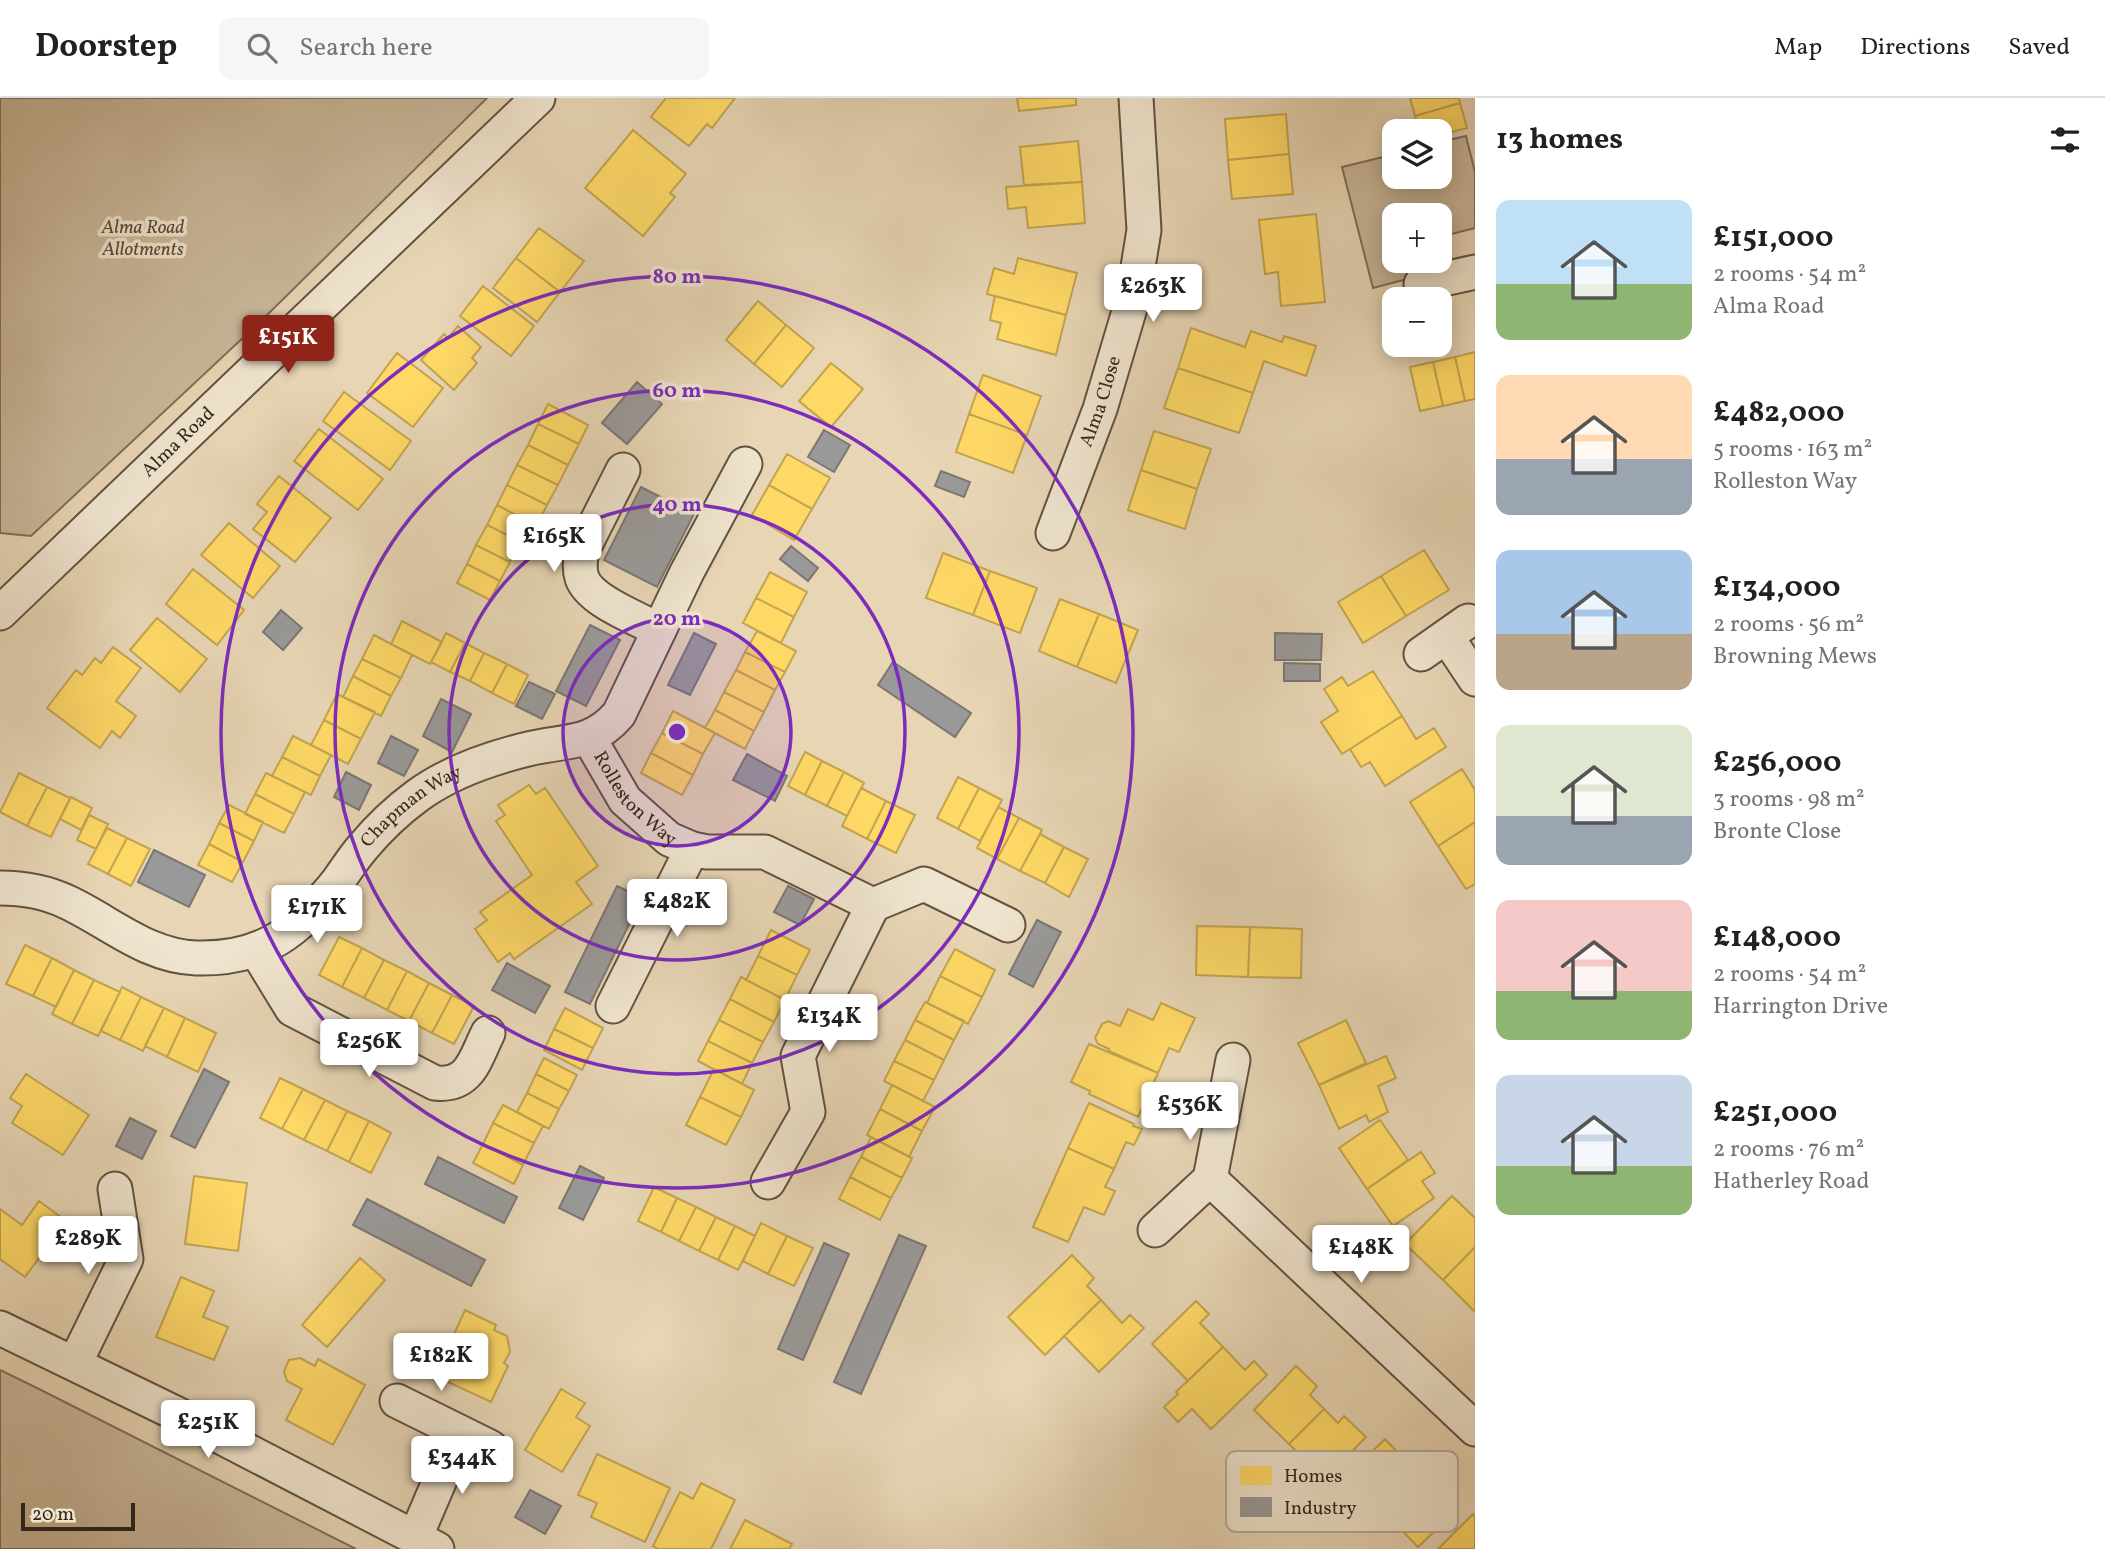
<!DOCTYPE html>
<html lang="en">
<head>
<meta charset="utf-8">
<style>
  body { margin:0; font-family:Vollkorn,serif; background:#f6f6f6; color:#202124; height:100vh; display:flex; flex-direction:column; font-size:26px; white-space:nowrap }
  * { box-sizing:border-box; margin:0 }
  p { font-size:23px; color:#757577 }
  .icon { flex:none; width:38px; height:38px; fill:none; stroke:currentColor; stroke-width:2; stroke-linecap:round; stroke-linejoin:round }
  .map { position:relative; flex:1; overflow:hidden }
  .panel { display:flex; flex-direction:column; background:#fff; width:630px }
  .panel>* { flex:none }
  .tools { position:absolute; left:1382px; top:21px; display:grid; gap:14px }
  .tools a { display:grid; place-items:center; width:70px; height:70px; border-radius:14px; background:#fff; box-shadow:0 4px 18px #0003; font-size:35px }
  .scale { position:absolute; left:21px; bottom:18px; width:114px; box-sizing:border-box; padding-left:7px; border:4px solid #35271c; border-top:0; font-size:19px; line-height:24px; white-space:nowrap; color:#35271c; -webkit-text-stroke:5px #efe4ce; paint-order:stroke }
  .price { position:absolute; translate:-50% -60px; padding:0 16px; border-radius:7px; background:#fff; color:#222; font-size:23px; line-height:46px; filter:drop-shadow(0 2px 4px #0008) }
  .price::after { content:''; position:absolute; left:50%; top:42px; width:21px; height:16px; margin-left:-10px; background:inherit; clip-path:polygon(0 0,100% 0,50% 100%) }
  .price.on { background:#8f2418; color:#fff }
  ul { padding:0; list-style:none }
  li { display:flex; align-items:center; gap:21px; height:175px; padding:0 21px }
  li span { display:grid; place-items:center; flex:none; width:196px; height:140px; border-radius:14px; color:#555 }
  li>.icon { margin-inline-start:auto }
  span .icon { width:84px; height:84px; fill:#fffc; stroke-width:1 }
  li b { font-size:30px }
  h2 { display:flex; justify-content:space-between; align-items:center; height:84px; padding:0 21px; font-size:30px }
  header { display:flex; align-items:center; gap:42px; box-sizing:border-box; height:98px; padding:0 35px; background:#fff; border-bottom:2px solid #e0e0e0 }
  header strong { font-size:33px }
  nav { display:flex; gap:38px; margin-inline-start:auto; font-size:24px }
  .search { width:490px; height:63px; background:#f6f6f6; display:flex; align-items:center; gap:18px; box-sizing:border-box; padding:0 24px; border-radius:14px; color:#757577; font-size:26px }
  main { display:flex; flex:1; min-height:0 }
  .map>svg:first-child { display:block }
  .green { fill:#c9b79a; stroke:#7f6f5b; stroke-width:2 }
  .homes { fill:#ffd966; stroke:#c2a450; stroke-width:2 }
  .industry { fill:#999; stroke:#7b7774; stroke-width:2 }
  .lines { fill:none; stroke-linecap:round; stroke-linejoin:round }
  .street-casing { stroke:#625242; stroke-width:37 }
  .street { stroke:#efe4ce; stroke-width:33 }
  .ring { fill:none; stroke:#7b2cbf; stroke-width:3.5 }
  .labels { text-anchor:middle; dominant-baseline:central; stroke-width:7; stroke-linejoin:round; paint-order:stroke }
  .park-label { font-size:19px; font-style:italic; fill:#5a4b3c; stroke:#efe4ce }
  .street-label { font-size:19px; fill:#35271c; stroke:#efe4ce }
  .key { fill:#efe4ce; stroke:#b7ab99; stroke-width:2 }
  .key-label { font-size:19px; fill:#35271c }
  .centre { fill:#7b2cbf; stroke:#efe4ce; stroke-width:3.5 }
  .ring-label { font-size:21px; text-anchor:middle; font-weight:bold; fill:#7b2cbf; stroke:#efe4ce; stroke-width:7; stroke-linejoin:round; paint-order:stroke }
</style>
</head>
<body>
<header>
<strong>Doorstep</strong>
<div class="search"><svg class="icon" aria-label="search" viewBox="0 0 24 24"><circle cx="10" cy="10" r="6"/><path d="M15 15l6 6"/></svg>Search here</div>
<nav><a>Map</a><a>Directions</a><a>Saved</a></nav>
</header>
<main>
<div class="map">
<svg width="1475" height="1451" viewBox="0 0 1475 1451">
  <rect width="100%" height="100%" fill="#e7d5b4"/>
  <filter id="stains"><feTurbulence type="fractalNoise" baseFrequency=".00286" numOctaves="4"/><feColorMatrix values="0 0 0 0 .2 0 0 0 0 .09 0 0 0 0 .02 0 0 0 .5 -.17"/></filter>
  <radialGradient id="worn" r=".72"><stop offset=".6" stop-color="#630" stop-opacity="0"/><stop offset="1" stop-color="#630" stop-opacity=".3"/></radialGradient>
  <!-- green -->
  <path class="green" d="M0 0H487L263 221 31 438 0 435Z
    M1466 38 1475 74V130L1440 139V117H1395V163H1407L1411 180 1373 190 1342 69 1395 56V79H1440V44Z
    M0 1272 39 1291 356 1451H0Z"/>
  <!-- homes -->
  <path class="homes" d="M666 0H735L712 30 707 26 689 48 651 19Z
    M1017 0H1076V7L1019 13Z
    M1410 0H1459L1460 5 1415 18Z
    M1460 5 1467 30 1440 37V33H1419L1415 18Z
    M1286 16 1289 56 1228 62 1225 21Z
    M633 32 686 76 670 95 675 99 643 138 585 90Z
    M1078 43 1082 84 1024 87 1020 49Z
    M1289 56 1293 96 1232 101 1228 62Z
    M1082 84 1085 125 1028 130 1026 109 1008 111 1006 89Z
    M1316 116 1325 204 1281 208 1278 174 1265 176 1259 122Z
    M539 130 584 163 560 194 516 160Z
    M516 160 560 194 537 224 493 190Z
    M1018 160 1077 175 1066 217 987 196 994 170 1014 176Z
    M483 188 534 228 511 258 460 218Z
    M995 198 1066 217 1056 257 997 241 1001 225 990 222Z
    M758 203 786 227 754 266 726 242Z
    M786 227 814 250 782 289 754 266Z
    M458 228 481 249 472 260 477 265 454 292 421 262 444 236 448 240Z
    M1191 230 1245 249 1251 233 1282 244 1284 238 1316 248 1306 278 1264 263 1253 295 1178 270Z
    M1475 254V301L1465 303 1455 259Z
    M397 255 443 290 413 329 367 295Z
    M1455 259 1465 303 1443 308 1433 264Z
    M1433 264 1443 308 1420 313 1410 269Z
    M831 265 863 291 831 329 799 303Z
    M1178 270 1253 295 1239 335 1164 310Z
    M983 277 1041 298 1027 337 969 316Z
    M344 294 411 343 390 372 323 323Z
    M548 306 588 327 579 346 538 326Z
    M969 316 1027 337 1013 375 956 354Z
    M538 326 579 346 568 367 528 347Z
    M319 331 383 381 358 412 294 363Z
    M1154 333 1211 351 1197 391 1141 372Z
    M528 347 568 367 558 387 517 367Z
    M787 356 830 380 812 411 769 387Z
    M517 367 558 387 547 407 507 387Z
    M1141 372 1197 391 1185 431 1128 412Z
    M279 378 331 420 295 464 253 431 267 414 257 406Z
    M507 387 547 407 537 428 497 407Z
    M769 387 812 411 794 442 752 417Z
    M497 407 537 428 527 447 487 427Z
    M229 425 280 468 253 500 201 457Z
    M487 427 520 443 510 464 476 447Z
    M476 447 510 464 500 483 467 466Z
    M1424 452 1449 492 1406 518 1381 478Z
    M943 455 990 473 973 517 926 500Z
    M467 466 500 483 490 502 457 485Z
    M193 471 244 512 217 547 166 506Z
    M990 473 1037 490 1020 535 973 517Z
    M770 474 807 494 794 519 756 500Z
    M1381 478 1406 518 1363 545 1338 504Z
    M756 500 794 519 781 545 743 525Z
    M1060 501 1099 516 1077 569 1039 553Z
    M1099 516 1138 532 1116 585 1077 569Z
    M157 520 207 561 180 594 130 552Z
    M402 523 442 544 430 566 391 546Z
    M757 533 796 553 785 574 745 554Z
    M446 535 465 545 450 574 431 564Z
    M374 537 412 557 401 580 362 561Z
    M465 545 484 555 470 583 450 574Z
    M113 549 141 570 116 603 136 618 120 640 112 633 100 650 47 610 76 572 82 577 95 560 101 565Z
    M745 554 785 574 775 592 736 572Z
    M484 555 507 566 492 595 470 583Z
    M362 561 401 580 391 598 353 578Z
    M507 566 528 577 514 606 492 595Z
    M736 572 775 592 764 614 724 594Z
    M1373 573 1402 618 1342 656 1321 624 1338 613 1324 591 1342 579 1348 588Z
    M353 578 391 598 381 618 343 599Z
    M724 594 764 614 754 633 715 612Z
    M337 596 375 614 361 641 324 622Z
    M715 612 754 633 745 651 705 630Z
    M673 613 715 635 703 656 662 635Z
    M1402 618 1416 641 1434 630 1446 649 1385 688 1370 664 1361 669 1350 651Z
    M324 622 361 641 348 666 311 647Z
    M662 635 703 656 693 677 651 655Z
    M293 638 331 657 320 678 282 659Z
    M805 654 822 663 805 697 788 688Z
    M651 655 693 677 682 697 641 675Z
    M282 659 320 678 311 697 272 678Z
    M822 663 844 674 827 708 805 697Z
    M1462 671 1475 692V724L1438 748 1410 704Z
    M844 674 864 685 847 718 827 708Z
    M19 675 47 689 27 728 0 714Z
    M266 675 305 694 294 716 255 696Z
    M958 679 979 690 958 731 937 720Z
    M529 687 536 696 545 690 598 768 576 784 592 806 514 861 510 855 498 864 475 831 487 822 480 814 532 777 496 723 505 717 498 707Z
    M47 689 70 700 51 739 27 728Z
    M861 690 886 703 867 741 842 728Z
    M979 690 1002 702 980 743 958 731Z
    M255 696 294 716 284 735 245 716Z
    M71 699 92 710 81 732 60 721Z
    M886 703 915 717 896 755 867 741Z
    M229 707 263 724 254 743 219 725Z
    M998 709 1019 720 997 761 977 750Z
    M89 717 108 726 96 751 77 742Z
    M1019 720 1042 732 1020 773 997 761Z
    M1475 724V786L1466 791 1438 748Z
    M219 725 254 743 243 764 209 746Z
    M107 730 127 740 108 776 88 766Z
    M1040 736 1064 749 1045 785 1020 773Z
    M127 740 150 751 131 788 108 776Z
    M209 746 243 764 232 784 198 767Z
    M1064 749 1088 761 1069 799 1045 785Z
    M1197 828 1250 829 1248 879 1196 877Z
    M1250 829 1302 831 1301 880 1248 879Z
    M771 832 810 852 797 877 758 858Z
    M339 839 362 850 342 889 319 877Z
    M25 847 52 860 33 898 6 886Z
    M362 850 384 862 364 900 342 889Z
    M955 851 995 872 982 899 940 878Z
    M758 858 797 877 785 902 746 882Z
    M52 860 74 872 56 909 33 898Z
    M384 862 407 873 387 912 364 900Z
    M74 872 94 882 72 926 52 916Z
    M407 873 429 885 409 923 387 912Z
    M940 878 982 899 968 926 927 905Z
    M741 879 785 902 774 924 730 901Z
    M94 882 120 894 98 938 72 926Z
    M429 885 452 897 432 935 409 923Z
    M122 889 141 899 120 942 101 933Z
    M452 897 474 908 454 946 432 935Z
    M141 899 164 910 143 953 120 942Z
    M730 901 774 924 763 944 719 922Z
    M925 904 964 923 954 942 915 922Z
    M1161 905 1195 920 1179 954 1169 950 1158 975 1109 953V951L1098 946 1095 940 1102 926 1108 923 1120 928 1128 911 1153 922Z
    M164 910 185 920 167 959 145 948Z
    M565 910 603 930 593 950 554 931Z
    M185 920 216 935 198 974 167 959Z
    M719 922 763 944 752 965 708 943Z
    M915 922 954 942 944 962 905 942Z
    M1346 922 1366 965 1319 987 1298 945Z
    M554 931 593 950 582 972 544 952Z
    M905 942 944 962 934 982 894 963Z
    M708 943 752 965 742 986 698 963Z
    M1089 946 1158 975 1138 1019 1089 996 1090 993 1071 984Z
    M1386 958 1396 980 1378 988 1388 1014 1369 1024 1366 1017 1339 1031 1319 987Z
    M544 960 577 977 569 993 536 976Z
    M894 963 934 982 923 1003 884 983Z
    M714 971 754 992 741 1019 700 999Z
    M26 976 89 1017 63 1057 12 1025 22 1008 10 1000Z
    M536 976 569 993 559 1011 527 995Z
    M280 980 303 991 282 1031 260 1020Z
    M892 987 935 1009 922 1033 880 1011Z
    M303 991 325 1002 304 1042 282 1031Z
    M527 995 559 1011 549 1031 517 1014Z
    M700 999 741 1019 726 1047 686 1027Z
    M325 1002 347 1013 327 1053 304 1042Z
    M1089 1005 1134 1026 1133 1028 1142 1031 1134 1047 1126 1044 1114 1071 1068 1050Z
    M503 1007 543 1028 534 1045 493 1025Z
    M880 1011 922 1033 909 1059 867 1037Z
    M347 1013 369 1023 349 1064 327 1053Z
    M1380 1022 1408 1062 1367 1091 1339 1050Z
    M369 1023 391 1035 371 1075 349 1064Z
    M493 1025 534 1045 523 1067 483 1046Z
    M871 1039 912 1060 902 1080 861 1059Z
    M483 1046 523 1067 514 1086 473 1065Z
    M1068 1050 1114 1071 1105 1089 1115 1093 1104 1117 1084 1109 1068 1144 1033 1129Z
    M1421 1054 1435 1075 1422 1083 1434 1100 1393 1128 1367 1091Z
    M861 1059 902 1080 891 1100 850 1079Z
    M194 1078 247 1085 238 1153 185 1146Z
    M850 1079 891 1100 880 1122 839 1101Z
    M654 1089 677 1100 661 1134 638 1123Z
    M1452 1098 1475 1120V1149L1443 1182 1405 1146Z
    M677 1100 696 1109 679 1143 661 1134Z
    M39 1103 66 1123 25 1179 0 1161V1111L22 1127Z
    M696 1109 716 1119 699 1153 679 1143Z
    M716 1119 735 1128 718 1162 699 1153Z
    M761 1125 787 1138 768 1176 743 1163Z
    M735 1128 755 1138 738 1172 718 1162Z
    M787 1138 813 1150 794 1188 768 1176Z
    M1475 1149V1214L1443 1182Z
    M1072 1157 1094 1180 1087 1188 1101 1202 1045 1257 1008 1219Z
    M360 1160 385 1182 327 1249 302 1227Z
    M181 1179 214 1193 203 1219 228 1229 214 1262 156 1239Z
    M1101 1202 1122 1225 1130 1217 1144 1230 1099 1274 1064 1238Z
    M1196 1203 1209 1216 1200 1225 1223 1249 1188 1283 1152 1246Z
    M465 1212 496 1227 494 1232 507 1238 510 1254 504 1265 508 1268 491 1304 435 1278Z
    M1223 1249 1245 1272 1254 1263 1267 1277 1211 1331 1192 1311 1178 1324 1164 1309 1178 1296 1176 1294Z
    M300 1260 315 1268 318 1261 365 1287 333 1347 286 1322 302 1291 287 1283 284 1273 289 1262Z
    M1296 1268 1317 1288 1310 1297 1324 1311 1289 1346 1254 1312Z
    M561 1291 585 1305 576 1319 590 1328 562 1374 525 1352Z
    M1324 1311 1338 1325 1344 1318 1366 1339 1325 1381 1289 1346Z
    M1385 1341 1420 1378 1383 1413 1348 1377Z
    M597 1356 670 1390 645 1444 591 1419 597 1405 578 1397Z
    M1420 1378 1455 1414 1418 1449 1383 1413Z
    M701 1385 735 1402 711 1451H658L653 1448 680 1394 693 1401Z
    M1473 1416 1475 1419V1451H1438Z
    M745 1422 792 1446 789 1451H730Z"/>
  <!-- industry -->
  <path class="industry" d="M637 284 662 306 627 346 602 325Z
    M824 332 850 347 834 374 808 359Z
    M941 373 970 384 964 399 935 388Z
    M641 389 694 416 657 489 604 462Z
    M791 448 818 470 808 483 780 461Z
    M281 512 302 530 283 552 263 534Z
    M590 527 620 542 586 608 556 593Z
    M694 535 716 546 690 597 668 587Z
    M1275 535 1322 536 1321 562H1275Z
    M893 564 971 615 955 639 878 587Z
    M1284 565 1320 566V583H1284Z
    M529 584 555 596 542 621 516 608Z
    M441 601 471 616 452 654 423 638Z
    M391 638 418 652 404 678 378 665Z
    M747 656 787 678 775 703 733 682Z
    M346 674 371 687 359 712 334 699Z
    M154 752 205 777 189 809 138 784Z
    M617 788 642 800 590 906 565 894Z
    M788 788 814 801 800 827 774 814Z
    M1037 822 1061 834 1033 889 1009 876Z
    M507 865 550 888 535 915 492 892Z
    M204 971 229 984 195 1050 171 1038Z
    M130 1020 156 1033 142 1061 116 1048Z
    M438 1059 517 1099 504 1125 425 1086Z
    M580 1068 604 1080 583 1122 559 1110Z
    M367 1101 485 1162 471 1188 353 1127Z
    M899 1137 926 1148 861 1296 834 1284Z
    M824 1145 849 1156 803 1262 778 1251Z
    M530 1392 561 1408 545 1436 515 1419Z"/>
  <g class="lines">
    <defs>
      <g id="street">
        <path d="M1421 186 1475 174"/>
        <path d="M623 372 582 453C580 462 579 471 582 480 590 503 637 520 659 532"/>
        <path id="s1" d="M1053 435 1100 311 1133 200 1144 132 1136 0"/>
        <path id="s2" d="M0 515 538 0"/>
        <path d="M1447 539 1475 581"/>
        <path d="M1421 556 1468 523"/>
        <path id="s3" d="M589 640 625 702 669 741 692 751 707 754H765L873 807 924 786 1008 827"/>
        <path id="s4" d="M0 790C23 790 46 794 67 804 110 824 146 858 196 860 264 862 298 833 338 783 346 772 354 759 363 749 378 731 398 712 417 698 448 675 491 660 528 651 565 642 592 648 619 616L687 474 745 366"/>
        <path d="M256 852 292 911 435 985C470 989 475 961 488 935"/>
        <path d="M613 908 692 751"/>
        <path d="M1210 1081 1475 1331"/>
        <path d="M768 1084 808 1014 798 958 873 807"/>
        <path d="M1155 1132 1210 1081 1233 962"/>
        <path d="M0 1230 173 1314 437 1451"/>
        <path d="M75 1265 126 1161 115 1091"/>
        <path d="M397 1303 490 1349"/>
        <path d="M415 1440 460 1335"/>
      </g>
    </defs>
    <!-- street casing -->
    <use href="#street" class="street-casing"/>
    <!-- street -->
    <use href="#street" class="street"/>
  </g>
  <!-- distance rings -->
  <circle cx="677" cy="634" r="114" fill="#7b2cbf" fill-opacity=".12"/>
  <g class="ring">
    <circle cx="677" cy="634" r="114"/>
    <circle cx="677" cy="634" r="228"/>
    <circle cx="677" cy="634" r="342"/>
    <circle cx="677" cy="634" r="456"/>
  </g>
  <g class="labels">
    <!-- park labels -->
    <g class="park-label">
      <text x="143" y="130">Alma Road<tspan x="143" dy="22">Allotments</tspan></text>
    </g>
    <!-- street labels -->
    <g class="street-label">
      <text stroke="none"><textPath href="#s1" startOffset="140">Alma Close</textPath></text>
      <text stroke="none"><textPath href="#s2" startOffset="247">Alma Road</textPath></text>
      <text stroke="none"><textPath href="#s3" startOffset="77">Rolleston Way</textPath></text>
      <text stroke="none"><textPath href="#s4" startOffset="486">Chapman Way</textPath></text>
    </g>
  </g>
  <!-- legend -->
  <rect x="1226" y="1353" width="232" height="81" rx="10" class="key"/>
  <rect x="1240" y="1368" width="32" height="19" fill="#ffd966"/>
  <rect x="1240" y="1399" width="32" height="20" fill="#999"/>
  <g class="key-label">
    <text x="1284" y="1384">Homes</text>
    <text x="1284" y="1416">Industry</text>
  </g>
  <circle cx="677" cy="634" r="10" class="centre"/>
  <g class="ring-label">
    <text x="677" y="185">80 m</text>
    <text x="677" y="299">60 m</text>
    <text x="677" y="413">40 m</text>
    <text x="677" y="527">20 m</text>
  </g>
  <rect width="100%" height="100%" filter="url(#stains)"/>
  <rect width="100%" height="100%" fill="url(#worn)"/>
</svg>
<div class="tools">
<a><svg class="icon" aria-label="layers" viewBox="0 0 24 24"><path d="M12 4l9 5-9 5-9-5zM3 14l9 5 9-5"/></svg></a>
<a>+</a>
<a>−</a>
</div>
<div class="scale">20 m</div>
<b class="price" style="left:1153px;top:226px">£263K</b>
<b class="price on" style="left:288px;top:277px">£151K</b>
<b class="price" style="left:554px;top:476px">£165K</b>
<b class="price" style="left:677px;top:841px">£482K</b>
<b class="price" style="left:317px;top:847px">£171K</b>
<b class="price" style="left:829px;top:956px">£134K</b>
<b class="price" style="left:369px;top:981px">£256K</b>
<b class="price" style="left:1190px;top:1044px">£536K</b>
<b class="price" style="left:88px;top:1178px">£289K</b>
<b class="price" style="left:1361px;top:1187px">£148K</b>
<b class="price" style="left:441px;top:1295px">£182K</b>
<b class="price" style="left:208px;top:1362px">£251K</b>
<b class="price" style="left:462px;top:1398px">£344K</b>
</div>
<section class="panel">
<h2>13 homes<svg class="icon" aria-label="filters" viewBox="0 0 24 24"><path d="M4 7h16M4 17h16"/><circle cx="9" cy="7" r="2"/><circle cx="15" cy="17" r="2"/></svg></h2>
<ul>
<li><span style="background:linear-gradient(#bfe0f5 60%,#8fb573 0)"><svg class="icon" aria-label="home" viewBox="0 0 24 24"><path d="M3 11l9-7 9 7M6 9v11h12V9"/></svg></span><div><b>£151,000</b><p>2 rooms · 54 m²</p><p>Alma Road</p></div></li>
<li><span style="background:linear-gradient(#ffd9b3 60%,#9aa5b1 0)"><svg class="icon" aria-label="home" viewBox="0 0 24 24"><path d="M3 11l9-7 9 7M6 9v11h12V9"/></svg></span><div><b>£482,000</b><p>5 rooms · 163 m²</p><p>Rolleston Way</p></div></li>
<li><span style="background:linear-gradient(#a9c7e8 60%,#b9a48a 0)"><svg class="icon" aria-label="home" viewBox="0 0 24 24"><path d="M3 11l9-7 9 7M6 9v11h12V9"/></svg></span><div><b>£134,000</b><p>2 rooms · 56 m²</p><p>Browning Mews</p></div></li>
<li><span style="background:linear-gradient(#dfe7d0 65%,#9aa5b1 0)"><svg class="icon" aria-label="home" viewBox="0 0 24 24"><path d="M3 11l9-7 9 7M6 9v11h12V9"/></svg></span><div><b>£256,000</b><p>3 rooms · 98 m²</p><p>Bronte Close</p></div></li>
<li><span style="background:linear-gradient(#f6c9c9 65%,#8fb573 0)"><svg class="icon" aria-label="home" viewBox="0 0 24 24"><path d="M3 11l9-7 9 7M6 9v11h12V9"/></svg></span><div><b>£148,000</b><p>2 rooms · 54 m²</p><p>Harrington Drive</p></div></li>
<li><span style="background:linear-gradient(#c9d6e8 65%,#8fb573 0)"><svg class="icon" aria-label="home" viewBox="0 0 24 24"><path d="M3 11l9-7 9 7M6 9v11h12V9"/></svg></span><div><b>£251,000</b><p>2 rooms · 76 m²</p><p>Hatherley Road</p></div></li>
</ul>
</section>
</main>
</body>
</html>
